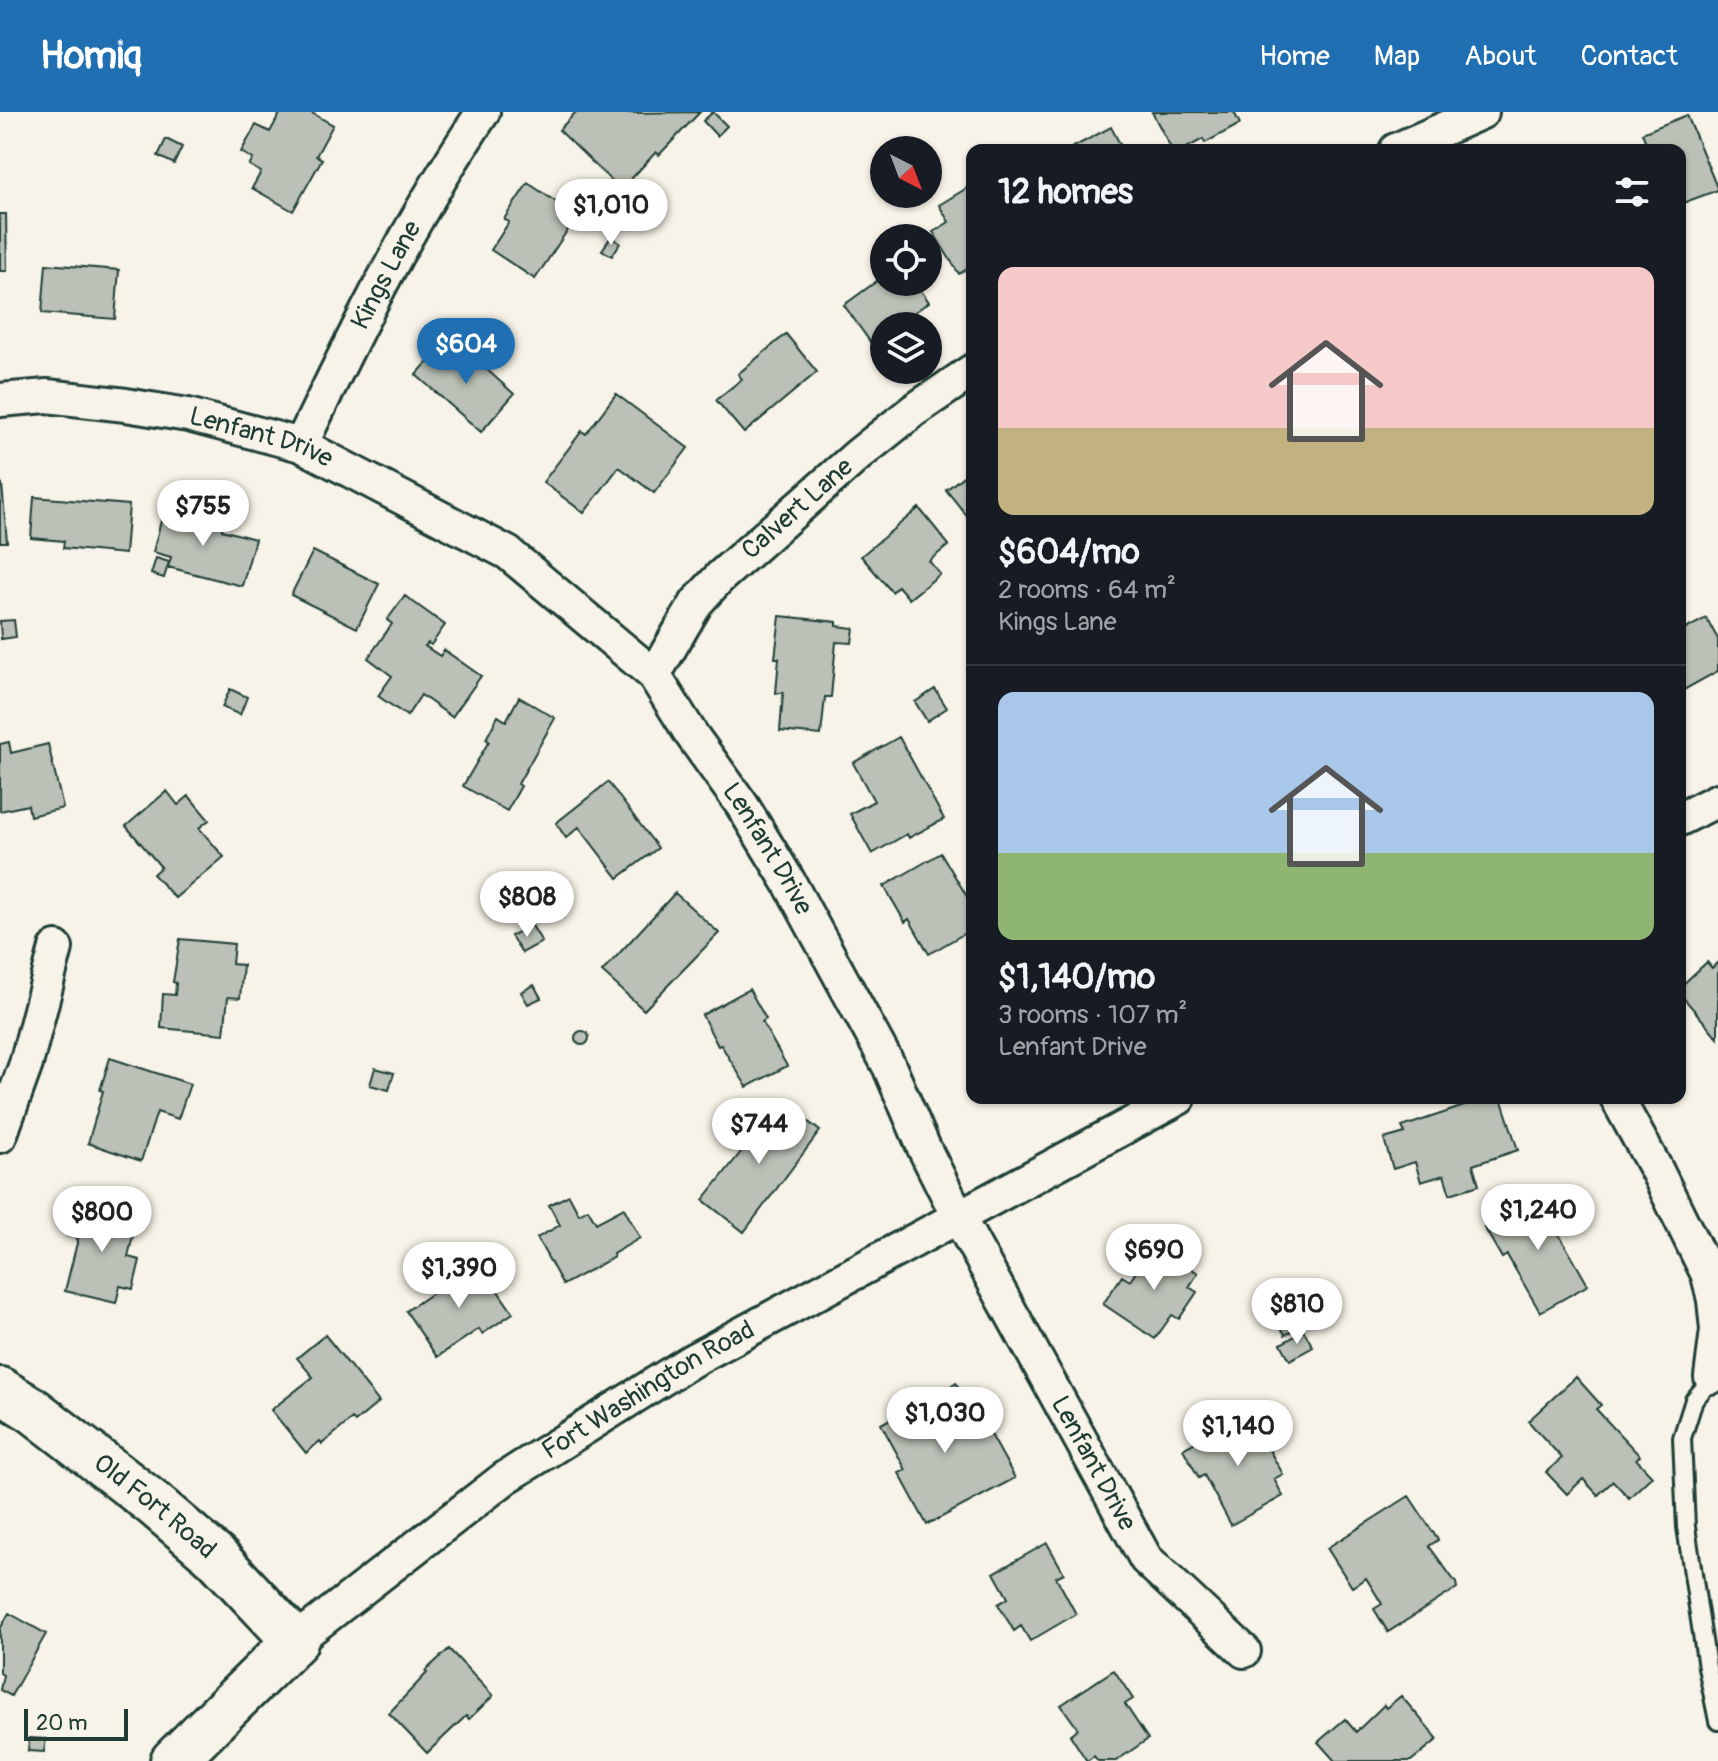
<!DOCTYPE html>
<html lang="en">
<head>
<meta charset="utf-8">
<style>
  body { margin:0; font-family:Pangolin,sans-serif; background:#242831; color:#f1f3f6; height:100vh; display:flex; flex-direction:column; font-size:30px; white-space:nowrap }
  * { box-sizing:border-box; margin:0 }
  p { font-size:26px; color:#9ea1a6 }
  .icon { flex:none; width:44px; height:44px; fill:none; stroke:currentColor; stroke-width:2; stroke-linecap:round; stroke-linejoin:round }
  .map { position:relative; flex:1; overflow:hidden }
  .drawer { position:absolute; left:966px; top:32px; width:720px; height:960px; display:flex; flex-direction:column; background:#171b24; border-radius:16px; box-shadow:0 2px 6px #0004 }
  .drawer>* { flex:none }
  .needle { width:52px; rotate:138deg }
  .buttons { position:absolute; left:870px; top:24px; display:grid; gap:16px }
  .buttons a { display:grid; place-items:center; width:72px; height:72px; border-radius:50%; background:#171b24; box-shadow:0 2px 6px #0004; font-size:40px }
  .scale { position:absolute; left:24px; bottom:20px; width:104px; box-sizing:border-box; padding-left:8px; border:4px solid #1f3d34; border-top:0; font-size:22px; line-height:28px; white-space:nowrap; color:#1f3d34; -webkit-text-stroke:6px #f7f3e8; paint-order:stroke }
  .price { position:absolute; translate:-50% -68px; padding:0 18px; border-radius:28px; background:#fff; color:#222; font-size:26px; line-height:52px; filter:drop-shadow(0 2px 4px #0008) }
  .price::after { content:''; position:absolute; left:50%; top:48px; width:24px; height:18px; margin-left:-12px; background:inherit; clip-path:polygon(0 0,100% 0,50% 100%) }
  .price.on { background:#1f6fb2; color:#fff }
  ul { padding:0; list-style:none }
  li { display:grid; align-content:center; gap:16px; height:424px; padding:0 32px }
  li+li { border-top:2px solid #363941 }
  li span { display:grid; place-items:center; height:248px; border-radius:16px; color:#555 }
  li>.icon { margin-inline-start:auto }
  span .icon { width:144px; height:144px; fill:#fffc; stroke-width:1 }
  li b { font-size:34px }
  h2 { display:flex; justify-content:space-between; align-items:center; height:96px; padding:0 32px; font-size:34px }
  header { display:flex; align-items:center; gap:48px; box-sizing:border-box; height:112px; padding:0 40px; background:#1f6fb2; color:#fff }
  header strong { font-size:38px }
  nav { display:flex; gap:44px; margin-inline-start:auto; font-size:28px }
  .map>svg:first-child { display:block }
  .building { fill:#bbc1b6; stroke:#1f3d34; stroke-width:2 }
  .lines { fill:none; stroke-linecap:round; stroke-linejoin:round }
  .service-casing { stroke:#1f3d34; stroke-width:22 }
  .minor-casing { stroke:#1f3d34; stroke-width:38 }
  .secondary-casing { stroke:#1f3d34; stroke-width:50 }
  .service { stroke:#f7f3e8; stroke-width:16 }
  .minor { stroke:#f7f3e8; stroke-width:32 }
  .secondary { stroke:#f7f3e8; stroke-width:44 }
  .labels { text-anchor:middle; dominant-baseline:central; stroke-width:6; stroke-linejoin:round; paint-order:stroke }
  .street-label { font-size:26px; fill:#1f3d34; stroke:#f7f3e8 }
</style>
</head>
<body>
<header>
<strong>Homiq</strong>
<nav><a>Home</a><a>Map</a><a>About</a><a>Contact</a></nav>
</header>
<div class="map">
<svg width="1718" height="1649" viewBox="0 0 1718 1649">
  <rect width="100%" height="100%" fill="#f7f3e8"/>
  <filter id="ink" filterUnits="userSpaceOnUse"><feTurbulence type="fractalNoise" baseFrequency=".0125" numOctaves="2"/><feDisplacementMap in="SourceGraphic" scale="16" xChannelSelector="R" yChannelSelector="G"/><feConvolveMatrix kernelMatrix="1 2 1 2 8 2 1 2 1" color-interpolation-filters="sRGB"/></filter>
  <g filter="url(#ink)">
    <!-- building -->
    <path class="building" d="M281 0H310L333 13 316 44 322 47 293 99 252 76 261 60 249 53 253 47 241 40 256 13 270 20Z
      M576 0 625 1 700 0 659 43 656 40 621 78 559 18Z
      M713 0 727 14 717 24 703 9Z
      M1152 0H1234L1240 12 1205 31 1203 27 1183 38H1172Z
      M1687 3 1718 78 1680 92V38H1649L1642 21Z
      M1111 15 1123 38H1068Z
      M166 27 182 35 174 52 158 44Z
      M528 71 577 104 535 167 491 138 509 110 504 107Z
      M972 73V154L959 162 933 120 949 110 939 93Z
      M0 102H6L7 159H0Z
      M611 125 620 131 612 144 602 138Z
      M46 152 119 158 115 207 42 201Z
      M884 164V170H915L929 190 895 214H884V222L871 231 844 193Z
      M786 222 817 260 744 321 716 288 742 267 738 262Z
      M441 235 455 246 463 236 514 282 481 320 416 263Z
      M616 282 688 336 654 381 619 355 584 401 543 370 582 319 586 322Z
      M966 362 968 365 972 362V410L946 378Z
      M2 372 7 430H0V373Z
      M34 385 129 393 125 442 63 436 64 429 31 426Z
      M919 396 949 433 929 449 940 462 909 487 898 474 892 480 861 444Z
      M164 397 223 412 222 418 255 427 242 474 168 455 171 445 153 440Z
      M313 439 379 472 357 516 291 483Z
      M156 446 169 450 164 466 151 462Z
      M405 484 445 513 431 533 428 531 425 534 440 544 444 538 481 564 452 605 421 583 407 604 378 584 392 564 368 546 392 512 387 508Z
      M780 504 837 510V514L854 516 852 531 836 530 831 585H825L821 623 780 619 783 581H776L779 546H775Z
      M1706 506 1718 527V559L1680 580V520Z
      M14 508 16 525 1 527 0 509Z
      M230 577 247 585 240 603 222 595Z
      M935 577 947 596 927 609 915 590Z
      M519 585 555 606 518 672 521 674 507 699 463 674 489 629 486 627 498 604 506 609Z
      M899 625 944 707 909 726 907 722 872 742 850 702 874 689 853 651Z
      M9 630 11 641 48 632 63 696 30 704 28 693 0 699V632Z
      M608 670 658 736 618 766 579 715 566 726 556 711Z
      M167 679 178 693 189 684 209 708 199 716 224 745 175 786 153 762 161 755 126 714Z
      M941 741 972 793V817L929 842 909 807 905 810 884 774Z
      M675 781 719 821 644 898 602 860Z
      M531 812 542 830 522 841 511 824Z
      M180 827 234 832 232 852 243 853 240 886 228 885 224 922 161 916 163 882 175 883 176 871 173 870Z
      M1707 850 1712 856 1718 850V926L1680 882V875Z
      M534 873 541 886 528 892 521 880Z
      M749 877 766 907 762 910 787 954 747 975 721 933 718 934 702 903Z
      M575 926a7 7 0 1 1 14 0a7 7 0 1 1-14 0Z
      M110 946 190 972 178 1007 157 1000 141 1049 88 1031 103 979 100 978Z
      M375 956 394 961 389 978 370 973Z
      M1501 986 1518 1038 1473 1053 1479 1073 1450 1082 1444 1063 1421 1070 1415 1050 1393 1057 1384 1027 1405 1021 1402 1015 1464 994 1462 987 1464 986Z
      M788 994 820 1019 744 1120 703 1088 741 1040 724 1027 740 1007 763 1025Z
      M1543 1082 1562 1116 1557 1119 1588 1173 1540 1200 1507 1143 1502 1146 1484 1115Z
      M569 1083 579 1102 588 1097 596 1111 624 1096 640 1126 613 1142 614 1145 563 1173 537 1126 560 1113 549 1093Z
      M75 1092 137 1106 128 1145 140 1148 133 1177 120 1174 116 1191 65 1179 78 1127 67 1124Z
      M1155 1132 1198 1161 1189 1175 1197 1180 1179 1207 1172 1203 1155 1227 1103 1192 1122 1164 1130 1169Z
      M478 1150 513 1201 482 1222 479 1217 437 1245 406 1199Z
      M1293 1196 1303 1213 1285 1223 1276 1206Z
      M1304 1219 1313 1235 1290 1248 1281 1232Z
      M325 1223 379 1290 355 1310 352 1307 322 1332 320 1329 306 1341 271 1298 313 1265 297 1246Z
      M1576 1265 1601 1293 1596 1297 1640 1344 1636 1347 1652 1364 1629 1386 1613 1369 1598 1383 1583 1367 1567 1382 1546 1360 1562 1346 1528 1309Z
      M956 1271 972 1301 966 1304 978 1326 989 1319 1015 1366 927 1413 899 1361 906 1358 881 1312Z
      M1240 1305 1246 1317 1261 1311 1273 1333 1268 1336 1283 1362 1274 1367 1283 1384 1231 1413 1204 1363 1199 1366 1183 1337Z
      M1409 1384 1438 1428 1429 1434 1456 1471 1457 1476 1388 1520 1374 1497 1382 1492 1366 1466 1352 1475 1327 1436Z
      M1047 1431 1064 1461 1056 1465 1076 1502 1030 1529 1021 1514 1014 1519 998 1492 1008 1486 994 1461Z
      M9 1501 46 1522 11 1584 0 1578 3 1563 0 1561V1517Z
      M449 1537 493 1584 469 1607 466 1604 427 1641 389 1601 427 1561 425 1559Z
      M1114 1558 1133 1587 1125 1592 1148 1627 1116 1649H1098L1094 1644 1087 1649 1070 1623 1078 1617 1061 1593Z
      M1401 1584 1438 1627 1411 1649H1335L1318 1630 1345 1607 1356 1620 1384 1593 1386 1596Z
      M29 1626 46 1627 44 1640 28 1639Z"/>
    <g class="lines">
      <defs>
        <path id="service" d="M1715 1263 1694 1288 1682 1326 1686 1415 1707 1555 1718 1609"/>
        <g id="minor">
          <path d="M1396 38 1482 0"/>
          <path id="s1" d="M0 288 47 284 126 293 188 303 301 333 508 441 654 563 691 622 742 693 789 770 889 954 924 1036 959 1106 1146 1447 1244 1539"/>
          <path id="s2" d="M301 333C356 218 412 105 483 0"/>
          <path id="s3" d="M654 563 697 490 720 465 858 343 913 299 972 259"/>
          <path d="M1680 707 1718 688"/>
          <path d="M1617 986 1657 1059 1708 1163 1714 1188 1717 1218 1711 1265"/>
          <path d="M0 1024 26 952 56 836"/>
          <path id="s4" d="M295 1529 505 1366 691 1249 1179 986"/>
        </g>
        <g id="secondary">
          <path id="s5" d="M0 1278 34 1299 154 1392 216 1445 295 1529 173 1649"/>
        </g>
      </defs>
      <!-- service casing -->
      <use href="#service" class="service-casing"/>
      <!-- minor casing -->
      <use href="#minor" class="minor-casing"/>
      <!-- secondary casing -->
      <use href="#secondary" class="secondary-casing"/>
      <!-- service -->
      <use href="#service" class="service"/>
      <!-- minor -->
      <use href="#minor" class="minor"/>
      <!-- secondary -->
      <use href="#secondary" class="secondary"/>
    </g>
  </g>
  <g class="labels">
    <!-- street labels -->
    <g class="street-label">
      <text stroke="none"><textPath href="#s2" startOffset="190">Kings Lane</textPath></text>
      <text stroke="none"><textPath href="#s1" startOffset="266">Lenfant Drive</textPath></text>
      <text stroke="none"><textPath href="#s3" startOffset="222">Calvert Lane</textPath></text>
      <text stroke="none"><textPath href="#s1" startOffset="938">Lenfant Drive</textPath></text>
      <text stroke="none"><textPath href="#s4" startOffset="434">Fort Washington Road</textPath></text>
      <text stroke="none"><textPath href="#s1" startOffset="1634">Lenfant Drive</textPath></text>
      <text stroke="none"><textPath href="#s5" startOffset="194">Old Fort Road</textPath></text>
    </g>
  </g>
</svg>
<div class="buttons">
<a><svg class="needle" viewBox="-14 -14 28 28"><path d="M0-13l5 13h-10z" fill="#e53935"/><path d="M0 13l5-13h-10z" fill="#9ea1a6"/></svg></a>
<a><svg class="icon" aria-label="locate" viewBox="0 0 24 24"><circle cx="12" cy="12" r="6"/><path d="M12 2v4M12 18v4M2 12h4M18 12h4"/></svg></a>
<a><svg class="icon" aria-label="layers" viewBox="0 0 24 24"><path d="M12 4l9 5-9 5-9-5zM3 14l9 5 9-5"/></svg></a>
</div>
<div class="scale">20 m</div>
<b class="price" style="left:611px;top:135px">$1,010</b>
<b class="price on" style="left:466px;top:274px">$604</b>
<b class="price" style="left:203px;top:436px">$755</b>
<b class="price" style="left:527px;top:827px">$808</b>
<b class="price" style="left:759px;top:1054px">$744</b>
<b class="price" style="left:1538px;top:1140px">$1,240</b>
<b class="price" style="left:102px;top:1142px">$800</b>
<b class="price" style="left:1154px;top:1180px">$690</b>
<b class="price" style="left:459px;top:1198px">$1,390</b>
<b class="price" style="left:1297px;top:1234px">$810</b>
<b class="price" style="left:945px;top:1343px">$1,030</b>
<b class="price" style="left:1238px;top:1356px">$1,140</b>
<section class="drawer">
<h2>12 homes<svg class="icon" aria-label="filters" viewBox="0 0 24 24"><path d="M4 7h16M4 17h16"/><circle cx="9" cy="7" r="2"/><circle cx="15" cy="17" r="2"/></svg></h2>
<ul>
<li><span style="background:linear-gradient(#f6c9c9 65%,#c2b280 0)"><svg class="icon" aria-label="home" viewBox="0 0 24 24"><path d="M3 11l9-7 9 7M6 9v11h12V9"/></svg></span><div><b>$604/mo</b><p>2 rooms · 64 m²</p><p>Kings Lane</p></div></li>
<li><span style="background:linear-gradient(#a9c7e8 65%,#8fb573 0)"><svg class="icon" aria-label="home" viewBox="0 0 24 24"><path d="M3 11l9-7 9 7M6 9v11h12V9"/></svg></span><div><b>$1,140/mo</b><p>3 rooms · 107 m²</p><p>Lenfant Drive</p></div></li>
</ul>
</section>
</div>
</body>
</html>
